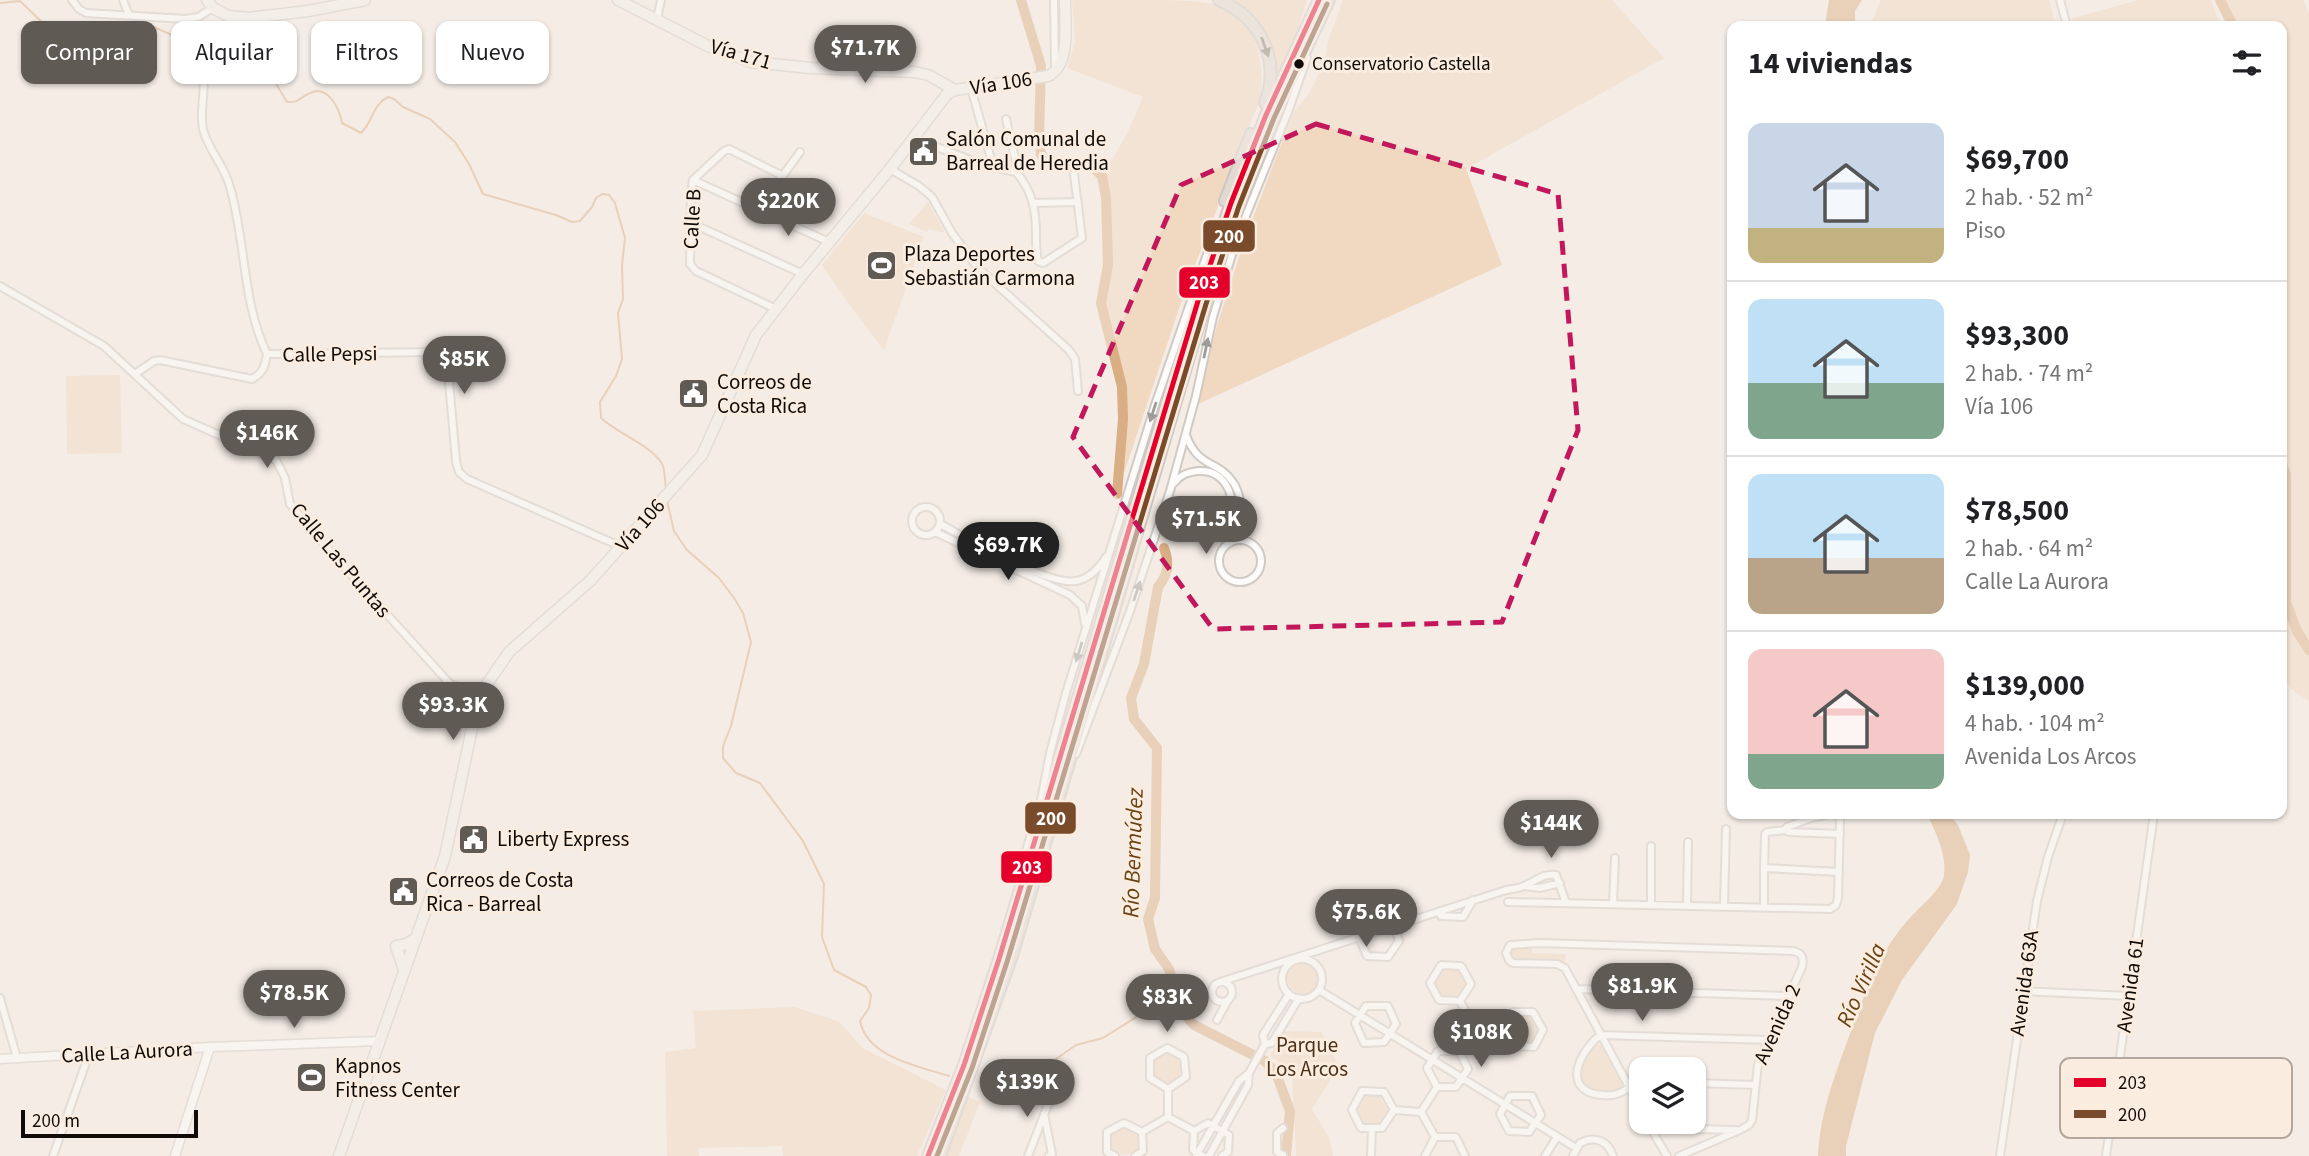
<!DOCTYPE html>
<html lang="es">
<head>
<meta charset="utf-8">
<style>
  body { margin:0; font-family:"Source Sans 3",sans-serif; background:#f2f2f2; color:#202124; height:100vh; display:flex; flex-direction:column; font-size:26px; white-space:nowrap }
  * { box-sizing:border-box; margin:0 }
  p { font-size:23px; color:#757577 }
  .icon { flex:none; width:38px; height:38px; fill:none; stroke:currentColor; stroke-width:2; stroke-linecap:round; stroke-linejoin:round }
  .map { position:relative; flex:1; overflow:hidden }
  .panel { position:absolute; left:1727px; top:21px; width:560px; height:798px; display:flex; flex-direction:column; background:#fff; border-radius:14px; box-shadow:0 2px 5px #0004 }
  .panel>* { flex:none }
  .banner { position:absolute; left:21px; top:21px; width:665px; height:63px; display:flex; gap:14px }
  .buttons { position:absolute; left:1629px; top:1057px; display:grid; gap:14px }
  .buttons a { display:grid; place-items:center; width:77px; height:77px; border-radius:14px; background:#fff; box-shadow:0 2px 5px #0004; font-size:35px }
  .scale { position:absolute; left:21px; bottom:18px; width:177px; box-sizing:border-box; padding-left:7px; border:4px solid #100b07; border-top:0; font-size:19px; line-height:24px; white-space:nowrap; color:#100b07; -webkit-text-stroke:5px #faecdf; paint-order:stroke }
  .price { position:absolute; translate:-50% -60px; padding:0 16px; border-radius:24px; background:#605a55; color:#fff; font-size:23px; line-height:46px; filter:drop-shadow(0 2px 4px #0008) }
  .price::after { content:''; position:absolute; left:50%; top:42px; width:21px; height:16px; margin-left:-10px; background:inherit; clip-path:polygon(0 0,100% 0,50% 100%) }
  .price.active { background:#222; color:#fff }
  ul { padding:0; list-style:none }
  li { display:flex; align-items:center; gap:21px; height:175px; padding:0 21px }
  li+li { border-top:2px solid #e0e0e0 }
  li span { display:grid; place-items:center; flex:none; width:196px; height:140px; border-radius:14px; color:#555 }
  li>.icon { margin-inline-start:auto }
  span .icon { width:84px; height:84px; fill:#fffc; stroke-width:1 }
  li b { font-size:30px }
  h2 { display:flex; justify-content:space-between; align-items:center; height:84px; padding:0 21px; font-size:30px }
  .pill { padding:0 24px; border-radius:14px; background:#fff; box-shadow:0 2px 5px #0004; font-size:24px; line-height:63px }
  .pill.active { background:#605a55; color:#fff }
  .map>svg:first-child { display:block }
  .green { fill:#f0d8c1 }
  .water { fill:#d9ae84 }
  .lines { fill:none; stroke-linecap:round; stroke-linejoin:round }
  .stream { stroke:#d9ae84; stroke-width:2 }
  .river { stroke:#d9ae84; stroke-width:10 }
  .minor-casing { stroke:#d0cac4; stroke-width:10 }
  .tertiary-casing { stroke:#d0cac4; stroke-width:11 }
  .secondary-casing { stroke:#d0cac4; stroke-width:13 }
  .trunk-casing { stroke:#cbc7c4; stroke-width:14 }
  .minor { stroke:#fdfcfb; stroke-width:6 }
  .tertiary { stroke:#fdfcfb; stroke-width:8 }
  .secondary { stroke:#f2efeb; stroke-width:10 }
  .trunk { stroke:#e2d9d0; stroke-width:10 }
  .bus-1-casing { stroke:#faecdf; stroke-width:10 }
  .bus-2-casing { stroke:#faecdf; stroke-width:10 }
  .bus-1 { stroke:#e4002b; stroke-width:5 }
  .bus-2 { stroke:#7a4b2a; stroke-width:5 }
  .oneway { fill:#847c76 }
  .oneway2 { fill:#9e9c99 }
  .marked { fill:none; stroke:#c2185b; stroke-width:5; stroke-dasharray:14 9; stroke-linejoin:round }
  .bus-dot { fill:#100b07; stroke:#faecdf; stroke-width:2.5 }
  .labels { text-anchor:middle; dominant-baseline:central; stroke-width:6; stroke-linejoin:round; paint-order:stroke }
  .bus-label { font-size:19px; fill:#100b07; stroke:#faecdf; text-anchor:start }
  .street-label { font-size:21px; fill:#100b07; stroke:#faecdf }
  .poi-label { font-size:21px; fill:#100b07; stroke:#faecdf; text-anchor:start }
  .park-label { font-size:21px; fill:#4a3118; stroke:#faecdf }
  .water-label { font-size:23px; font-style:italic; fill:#684114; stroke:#faecdf }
  .key { fill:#faecdf; stroke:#b4a89e; stroke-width:2 }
  .key-label { font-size:19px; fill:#100b07 }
  .line-badge { stroke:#faecdf; stroke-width:2.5 }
  .badge-label { font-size:19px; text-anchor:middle; font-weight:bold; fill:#fff }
</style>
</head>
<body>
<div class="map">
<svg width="2309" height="1156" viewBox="0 0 2309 1156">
  <rect width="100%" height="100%" fill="#f4ece5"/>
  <!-- green -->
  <path class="green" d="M1072 0C1097 0 1123 0 1148 0 1169 0 1194 0 1214 4 1258 18 1267 62 1259 102L1187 285 1117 494 1123 419 1122 387 1101 303 1108 265 1106 197 1102 176 1127 134 1143 97 1067 68 1075 42Z
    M1233 0H1307L1294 42 1275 85C1277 44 1267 23 1233 0Z
    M1343 0H1612L1664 58 1466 169 1502 265 1198 404 1212 342 1244 241 1294 111 1307 97 1325 62 1328 41Z
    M1881 0H2049L2056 26H1872L1871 23Z
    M2139 0H2211L2221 26H2074L2072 18Z
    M2216 0H2303L2309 13V701L2291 689 2282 676V26H2228Z
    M928 202 945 233 929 229 927 232 909 224Z
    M864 213 924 237 884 350 854 311 822 265Z
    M120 375 122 453 67 454 66 376Z
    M1532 946V953L1566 954 1565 963 1511 958 1509 953 1511 948Z
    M1287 978a16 16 0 1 1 32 0a16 16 0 1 1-32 0Z
    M1443 970H1458L1466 984 1457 997H1441L1434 983Z
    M795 1007 838 1021 864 1049 946 1090 917 1156H783L782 1146 699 1148V1156H667L665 1052 696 1048 693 1011Z
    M1514 1015H1531L1539 1030 1531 1044 1514 1043 1506 1030Z
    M1284 1031 1321 1032 1339 1066 1312 1109 1329 1137 1333 1156H1296L1292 1078 1284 1065 1270 1056Z
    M1596 1044 1601 1045 1622 1083V1087L1619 1090 1597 1091 1583 1086C1577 1067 1581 1059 1596 1044Z
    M1167 1052 1180 1058 1181 1076 1168 1085 1154 1076 1153 1061Z
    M1365 1095H1379L1388 1110 1380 1123H1365L1356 1110Z
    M967 1096 980 1102 959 1156H944Z
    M1124 1126 1139 1134V1150C1128 1156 1122 1156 1111 1151L1110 1134Z"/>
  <!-- water -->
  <path class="water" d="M1829 0H1862L1855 11V26H1825Z
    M1927 814H1949L1958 825 1970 855 1968 872 1957 904 1902 980 1875 1033 1846 1146V1156H1818C1820 1111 1837 1070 1852 1028 1862 1002 1872 974 1886 950 1892 940 1900 929 1908 920 1918 908 1942 890 1944 875 1947 854 1935 831 1927 814Z"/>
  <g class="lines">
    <!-- stream -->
    <path class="stream" d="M0 3 20 1 46 26 53 29 60 31 99 22 147 24 172 35 176 39 179 52 183 56 196 55
      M201 55 222 56 232 53 243 57 254 71 275 82 287 102C298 103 300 98 308 94 327 83 339 107 342 123L361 133C373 122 372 105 388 97L394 99 403 107 430 119 455 142 469 164 483 194 556 215 572 222 580 221 592 207 596 198 602 194 609 195 615 203 625 238 622 265 623 299 618 313 622 359 616 376 600 402 601 418C618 434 655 447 663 466 665 472 665 482 666 489
      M667 501 674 531 687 550 719 578 734 598 743 613 751 642 731 726 723 746V758L736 773 760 783 803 841 824 884 822 937 834 970 866 987 871 995 869 1008 860 1021C867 1057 918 1066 949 1076
      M987 1092H1003L1020 1084 1076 1045 1103 1038 1176 992"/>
    <!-- river -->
    <path class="river" d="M1021 0 1041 66 1039 138 1041 155 1050 161 1061 164H1082L1095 169 1102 176 1106 197 1108 265 1101 303 1122 387 1123 419 1117 494
      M2220 0 2233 26
      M2282 465 2286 474V602L2297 631 2309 650
      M1164 548C1170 563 1168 575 1158 587L1144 664 1131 698 1134 719 1157 748 1155 898 1148 919 1155 949 1169 969 1176 992 1186 1016 1194 1025 1265 1061 1276 1073 1290 1111 1286 1156"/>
    <defs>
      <path id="minor" d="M72 0 79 9 86 13 186 19 198 17 213 8
        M123 0 129 15
        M1054 0 1055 68
        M2060 0 2067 26
        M186 19C192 37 200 56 203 75 206 93 199 111 203 129 208 150 225 166 230 187 246 242 242 302 267 354
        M657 19 661 0
        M971 88 993 166
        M1006 119 1015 158 1016 172
        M914 138 983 165 1016 172C1032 190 1036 210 1036 234 1036 243 1036 253 1038 261L1043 263 1082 238 1074 174
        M890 169 919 186 932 197 952 233 977 267 1069 350 1075 359 1078 391
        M693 180 829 242
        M1033 203 1078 202
        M758 210 800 152
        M691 223 803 274
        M0 286 104 346 183 419 276 460 285 478 290 504 327 548 450 684 482 694
        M776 309 696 271 690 264 691 193 693 180 724 151 729 149 783 176
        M267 354 438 352 447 359 456 461 459 472 467 479 622 547
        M135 374 154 361 160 360 252 379C263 373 265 367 267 354
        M1186 435C1198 468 1217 460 1232 481 1244 496 1241 522 1243 540
        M1174 483C1180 475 1187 472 1198 471 1236 469 1234 514 1236 540
        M912 521a14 14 0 1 1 28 0a14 14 0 1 1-28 0Z
        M940 524C969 539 1047 586 1076 581 1089 579 1099 568 1106 557
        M935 532 1070 595 1082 606 1085 624
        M1219 561a21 21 0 1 1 42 0a21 21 0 1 1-42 0Z
        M1076 754 1129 614 1170 491 1196 396 1213 317 1237 238 1288 112 1307 58
        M1829 814 1811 818 1787 827 1785 830 1789 832 1840 834
        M1785 830 1767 832 1765 834 1764 868 1839 872
        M1019 875 1041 800 1050 753 1066 693 1155 405 1215 231
        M1525 886 1540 888 1560 883
        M1508 902 1830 909 1836 905 1838 898 1840 820 1837 814
        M1613 903 1615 858
        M1651 904V846
        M1687 905 1688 842
        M1724 905 1726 829
        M1764 906V868
        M1440 911 1441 916 1463 917 1473 900
        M1359 937 1367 956 1388 957 1399 941 1394 926
        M1282 979a20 20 0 1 1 40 0a20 20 0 1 1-40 0Z
        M1441 965 1461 966 1471 984 1460 1001 1439 1000 1430 983Z
        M1212 992a10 10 0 1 1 20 0a10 10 0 1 1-20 0Z
        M1220 982 1503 891C1509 889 1516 889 1521 887 1534 883 1541 873 1556 875L1566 903
        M1576 989 1789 996
        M1319 990 1576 1148
        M2024 991 2129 996
        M0 998 17 1058
        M1460 1001 1474 1027
        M1366 1006H1388L1396 1024 1384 1042 1364 1043 1355 1023Z
        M1513 1012H1533L1543 1030 1534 1047 1512 1046 1502 1028Z
        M1217 1020 1228 1000
        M1265 1044 1272 1043 1299 998
        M1167 1048 1184 1057 1186 1077 1168 1089 1150 1078V1058Z
        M1438 1051H1459L1468 1069 1456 1087H1437L1427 1068Z
        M1459 1051 1474 1027 1502 1028
        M1642 1082C1631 1085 1623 1094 1612 1095 1562 1098 1573 1058 1600 1035L1769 1040
        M1694 1083 1755 1085
        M1362 1091 1384 1092 1394 1110 1382 1128H1361L1352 1110Z
        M1510 1096H1532L1541 1115 1529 1132 1509 1131 1500 1114Z
        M1394 1110 1421 1112 1437 1087
        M1642 1111 1565 968 1557 964 1513 963 1509 960 1506 953 1510 945 1540 943 1792 951C1802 952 1804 958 1802 967L1758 1064 1752 1120 1749 1125 1740 1130 1679 1156
        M1421 1112 1435 1137
        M1044 1114 1052 1154 1049 1156
        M1168 1117V1089
        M1647 1122 1667 1156
        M1283 1128 1277 1133V1152L1283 1155
        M1651 1128 1736 1130
        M1142 1132 1168 1117 1194 1131
        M53 1156 89 1054
        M1028 1156 1053 1092
        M1115 1156 1107 1152V1132L1124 1123 1142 1132
        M1135 1156 1143 1151 1142 1132
        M1196 1156 1239 1081 1249 1073
        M1203 1156 1193 1150 1194 1131 1208 1123 1229 1135 1228 1152 1222 1156
        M1209 1156 1248 1085 1249 1073 1265 1044 1263 1035 1289 994
        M1371 1156 1372 1128
        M1425 1156 1435 1137H1456L1465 1156
        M1545 1156 1557 1137
        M1573 1156 1580 1143C1595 1135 1608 1141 1613 1156
        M2000 1156 2037 901 2048 857 2063 814
        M2106 1156 2154 814"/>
      <path id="tertiary" d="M0 1059 210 1047 380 1041
        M175 1156 210 1047"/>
      <path id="secondary" d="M207 0 213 8 228 16 249 18 308 11 365 0
        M618 0 710 47 751 62 811 68 915 72 928 75 955 90
        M404 970 396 946 407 944 416 938
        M339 1156 445 856 474 719 485 687 509 652 591 580 702 455 756 335 803 274 890 169 947 94 955 90 1048 76C1071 66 1065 21 1065 0"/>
      <path id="trunk" d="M1219 0C1261 18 1281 61 1265 103
        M1225 201 1251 134
        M928 1156 964 1065 999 959 1198 301 1231 203 1266 115 1319 0
        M940 1156 1012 956 1207 296 1249 179 1285 94 1329 0"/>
    </defs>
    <!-- minor casing -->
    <use href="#minor" class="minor-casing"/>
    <!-- tertiary casing -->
    <use href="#tertiary" class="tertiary-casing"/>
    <!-- secondary casing -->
    <use href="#secondary" class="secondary-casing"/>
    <!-- trunk casing -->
    <use href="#trunk" class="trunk-casing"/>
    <!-- minor -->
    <use href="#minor" class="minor"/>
    <!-- tertiary -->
    <use href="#tertiary" class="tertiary"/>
    <!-- secondary -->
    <use href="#secondary" class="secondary"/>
    <!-- trunk -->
    <use href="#trunk" class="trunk"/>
    <defs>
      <path id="bus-1" d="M928 1156 964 1065 999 959 1198 301 1231 203 1266 115 1319 0"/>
      <path id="bus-2" d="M937 1156 972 1068 1007 962 1206 304 1239 206 1274 118 1327 4"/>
    </defs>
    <!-- bus-1 casing -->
    <use href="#bus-1" class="bus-1-casing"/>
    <!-- bus-2 casing -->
    <use href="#bus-2" class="bus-2-casing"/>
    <!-- bus-1 -->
    <use href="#bus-1" class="bus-1"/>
    <!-- bus-2 -->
    <use href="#bus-2" class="bus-2"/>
  </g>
  <!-- one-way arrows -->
  <defs><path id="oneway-solid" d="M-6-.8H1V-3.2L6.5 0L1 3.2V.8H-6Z" transform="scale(1.75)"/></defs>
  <use class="oneway" href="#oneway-solid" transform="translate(1265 47) rotate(70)"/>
  <g class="oneway2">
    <use href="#oneway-solid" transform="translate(1206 348) rotate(-78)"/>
    <use href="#oneway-solid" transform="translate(1153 412) rotate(108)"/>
    <use href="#oneway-solid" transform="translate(1137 591) rotate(-71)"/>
    <use href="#oneway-solid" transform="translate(1079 652) rotate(107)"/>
  </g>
  <!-- marked area -->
  <path d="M0 0H2309V1156H0ZM1316 124 1558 194 1578 430 1502 622 1213 629 1073 437 1181 185Z" fill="#f4ece5" fill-opacity=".55" fill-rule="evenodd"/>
  <path class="marked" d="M1316 124 1558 194 1578 430 1502 622 1213 629 1073 437 1181 185Z"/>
  <!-- icons -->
  <defs>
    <symbol id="civic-square" viewBox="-11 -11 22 22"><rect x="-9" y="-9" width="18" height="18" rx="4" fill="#605a55" stroke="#faecdf"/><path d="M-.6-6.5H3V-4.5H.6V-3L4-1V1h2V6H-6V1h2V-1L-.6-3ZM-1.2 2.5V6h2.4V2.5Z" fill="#fff"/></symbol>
    <symbol id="stadium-square" viewBox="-11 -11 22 22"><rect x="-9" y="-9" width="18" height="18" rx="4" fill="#605a55" stroke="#faecdf"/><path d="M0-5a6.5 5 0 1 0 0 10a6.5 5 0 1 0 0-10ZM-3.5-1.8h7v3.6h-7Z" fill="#fff"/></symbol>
  </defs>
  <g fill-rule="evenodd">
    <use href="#civic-square" x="906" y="134" width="35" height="35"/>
    <use href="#stadium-square" x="864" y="248" width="35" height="35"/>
    <use href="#civic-square" x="676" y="376" width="35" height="35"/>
    <use href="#civic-square" x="456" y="822" width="35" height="35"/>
    <use href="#civic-square" x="386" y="874" width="35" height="35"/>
    <use href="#stadium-square" x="294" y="1060" width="35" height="35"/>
  </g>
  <!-- markers -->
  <circle class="bus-dot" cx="1299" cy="64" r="6"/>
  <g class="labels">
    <!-- bus labels -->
    <g class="bus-label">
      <text x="1312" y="64">Conservatorio Castella</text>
    </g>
    <!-- street labels -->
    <g class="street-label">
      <text transform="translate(741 54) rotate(16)">Vía 171</text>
      <text transform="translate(1001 83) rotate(-9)">Vía 106</text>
      <text transform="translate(692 219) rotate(-87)">Calle B</text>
      <text transform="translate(330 354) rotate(-1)">Calle Pepsi</text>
      <text transform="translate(640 525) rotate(-49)">Vía 106</text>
      <text transform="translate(341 560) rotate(50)">Calle Las Puntas</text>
      <text transform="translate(2024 983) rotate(-82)">Avenida 63A</text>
      <text transform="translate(2130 985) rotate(-82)">Avenida 61</text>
      <text transform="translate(1777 1024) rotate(-66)">Avenida 2</text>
      <text transform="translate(127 1052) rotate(-3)">Calle La Aurora</text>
    </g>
    <!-- poi labels -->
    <g class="poi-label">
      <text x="946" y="139">Salón Comunal de<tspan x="946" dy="24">Barreal de Heredia</tspan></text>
      <text x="904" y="254">Plaza Deportes<tspan x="904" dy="24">Sebastián Carmona</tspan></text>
      <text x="717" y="382">Correos de<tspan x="717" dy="24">Costa Rica</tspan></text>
      <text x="497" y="839">Liberty Express</text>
      <text x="426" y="880">Correos de Costa<tspan x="426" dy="24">Rica - Barreal</tspan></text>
      <text x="335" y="1066">Kapnos<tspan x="335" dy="24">Fitness Center</tspan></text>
    </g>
    <!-- park labels -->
    <g class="park-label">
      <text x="1307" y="1045">Parque<tspan x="1307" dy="24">Los Arcos</tspan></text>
    </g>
    <!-- water labels -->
    <g class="water-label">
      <text transform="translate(1133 853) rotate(-88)">Río Bermúdez</text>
      <text transform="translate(1861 985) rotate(-66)">Río Virilla</text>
    </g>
  </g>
  <!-- legend -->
  <rect x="2060" y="1058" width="232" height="80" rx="10" class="key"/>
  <rect x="2074" y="1078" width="32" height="9" fill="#e4002b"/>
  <rect x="2074" y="1110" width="32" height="8" fill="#7a4b2a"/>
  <g class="key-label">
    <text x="2118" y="1089">203</text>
    <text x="2118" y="1121">200</text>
  </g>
  <g class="line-badge">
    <rect x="1202" y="219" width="54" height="34" rx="7" fill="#7a4b2a"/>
    <rect x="1178" y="266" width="53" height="33" rx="7" fill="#e4002b"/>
    <rect x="1024" y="801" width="53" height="34" rx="7" fill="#7a4b2a"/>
    <rect x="1000" y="850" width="53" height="34" rx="7" fill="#e4002b"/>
  </g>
  <g class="badge-label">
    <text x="1229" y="243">200</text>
    <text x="1204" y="289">203</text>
    <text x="1051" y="825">200</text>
    <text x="1027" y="874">203</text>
  </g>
</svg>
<div class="buttons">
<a><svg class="icon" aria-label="layers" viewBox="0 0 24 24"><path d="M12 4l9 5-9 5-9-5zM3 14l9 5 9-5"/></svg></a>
</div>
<div class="scale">200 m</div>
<b class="price" style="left:865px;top:85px">$71.7K</b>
<b class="price" style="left:788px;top:238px">$220K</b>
<b class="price" style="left:464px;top:396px">$85K</b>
<b class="price" style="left:267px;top:470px">$146K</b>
<b class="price" style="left:1206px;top:556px">$71.5K</b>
<b class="price active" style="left:1008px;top:582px">$69.7K</b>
<b class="price" style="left:453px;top:742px">$93.3K</b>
<b class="price" style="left:1551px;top:860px">$144K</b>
<b class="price" style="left:1366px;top:949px">$75.6K</b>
<b class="price" style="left:1642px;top:1023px">$81.9K</b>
<b class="price" style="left:294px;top:1030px">$78.5K</b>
<b class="price" style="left:1167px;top:1034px">$83K</b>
<b class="price" style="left:1481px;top:1069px">$108K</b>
<b class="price" style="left:1027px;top:1119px">$139K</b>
<div class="banner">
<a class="pill active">Comprar</a>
<a class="pill">Alquilar</a>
<a class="pill">Filtros</a>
<a class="pill">Nuevo</a>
</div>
<section class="panel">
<h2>14 viviendas<svg class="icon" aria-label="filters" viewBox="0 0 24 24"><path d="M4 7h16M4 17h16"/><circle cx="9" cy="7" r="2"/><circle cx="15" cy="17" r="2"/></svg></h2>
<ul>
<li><span style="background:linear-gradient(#c9d6e8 75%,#c2b280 0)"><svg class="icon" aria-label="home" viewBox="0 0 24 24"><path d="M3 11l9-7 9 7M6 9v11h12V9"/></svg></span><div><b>$69,700</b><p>2 hab. · 52 m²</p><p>Piso</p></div></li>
<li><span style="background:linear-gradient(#bfe0f5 60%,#7fa58c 0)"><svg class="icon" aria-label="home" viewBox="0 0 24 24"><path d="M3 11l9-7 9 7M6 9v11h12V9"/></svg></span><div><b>$93,300</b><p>2 hab. · 74 m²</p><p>Vía 106</p></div></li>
<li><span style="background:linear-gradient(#bfe0f5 60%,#b9a48a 0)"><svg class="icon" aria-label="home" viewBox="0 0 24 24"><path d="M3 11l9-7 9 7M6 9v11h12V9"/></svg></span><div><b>$78,500</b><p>2 hab. · 64 m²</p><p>Calle La Aurora</p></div></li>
<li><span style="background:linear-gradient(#f6c9c9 75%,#7fa58c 0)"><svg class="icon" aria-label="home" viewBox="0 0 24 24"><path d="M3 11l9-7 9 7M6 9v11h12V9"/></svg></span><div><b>$139,000</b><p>4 hab. · 104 m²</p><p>Avenida Los Arcos</p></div></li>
</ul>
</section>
</div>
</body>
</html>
